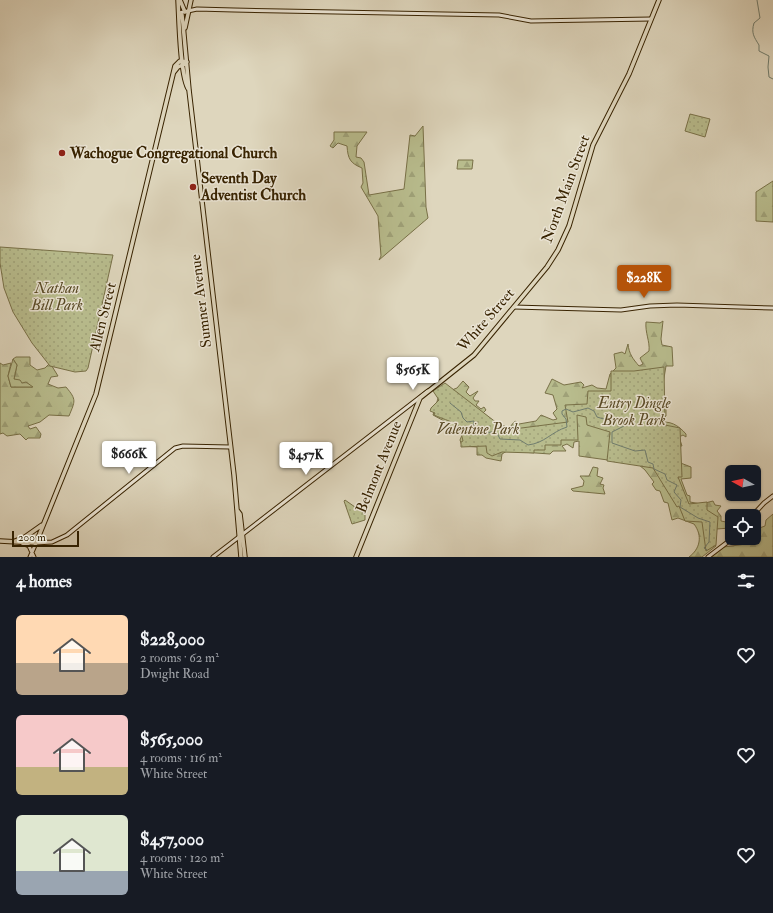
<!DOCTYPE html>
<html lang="en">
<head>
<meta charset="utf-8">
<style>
  body { margin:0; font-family:"IM FELL Double Pica",serif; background:#20242c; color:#f1f3f6; height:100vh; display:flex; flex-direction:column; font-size:15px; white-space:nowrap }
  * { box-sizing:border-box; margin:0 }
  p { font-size:13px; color:#9ea1a6 }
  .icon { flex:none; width:22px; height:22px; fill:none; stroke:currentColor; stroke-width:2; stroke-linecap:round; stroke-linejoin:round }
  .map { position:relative; height:557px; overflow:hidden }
  .details { display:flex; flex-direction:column; background:#171b24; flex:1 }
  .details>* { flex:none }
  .needle { width:26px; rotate:278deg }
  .fabs { position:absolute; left:725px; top:465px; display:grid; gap:8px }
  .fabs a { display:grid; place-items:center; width:36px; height:36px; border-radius:6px; background:#171b24; box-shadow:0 1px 3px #0004; font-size:20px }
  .scale { position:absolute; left:12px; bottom:10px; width:67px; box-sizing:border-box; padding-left:4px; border:2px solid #382301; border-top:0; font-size:11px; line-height:14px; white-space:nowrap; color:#382301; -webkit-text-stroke:3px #eae4d4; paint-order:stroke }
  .price { position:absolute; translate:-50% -34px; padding:0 9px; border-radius:4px; background:#fff; color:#222; font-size:13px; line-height:26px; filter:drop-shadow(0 1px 2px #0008) }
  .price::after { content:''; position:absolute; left:50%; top:24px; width:12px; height:9px; margin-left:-6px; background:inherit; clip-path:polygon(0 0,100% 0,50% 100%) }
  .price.current { background:#b45309; color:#fff }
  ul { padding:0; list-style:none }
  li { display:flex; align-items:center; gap:12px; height:100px; padding:0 16px }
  li span { display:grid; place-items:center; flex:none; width:112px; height:80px; border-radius:6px; color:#555 }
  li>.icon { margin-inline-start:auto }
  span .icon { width:48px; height:48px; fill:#fffc; stroke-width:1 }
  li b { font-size:17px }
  h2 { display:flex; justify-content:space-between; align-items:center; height:48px; padding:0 16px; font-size:17px }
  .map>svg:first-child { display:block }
  .forest { fill:url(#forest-firs); stroke:#787047 }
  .wetland { fill:url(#wetland-marsh); stroke:#787047 }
  .park { fill:url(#park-dots); stroke:#787047 }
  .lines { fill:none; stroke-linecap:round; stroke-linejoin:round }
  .stream { stroke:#6f7c6e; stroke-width:1 }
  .secondary-casing { stroke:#382301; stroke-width:5 }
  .primary-casing { stroke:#382301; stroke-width:5.5 }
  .secondary { stroke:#eae4d4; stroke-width:3 }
  .primary { stroke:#ded6bd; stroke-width:3.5 }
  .poi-dot { fill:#8f2418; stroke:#eae4d4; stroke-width:1.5 }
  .labels { text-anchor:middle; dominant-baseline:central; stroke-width:3; stroke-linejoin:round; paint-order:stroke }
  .poi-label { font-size:15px; font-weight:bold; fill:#382301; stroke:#eae4d4; text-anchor:start }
  .street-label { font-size:15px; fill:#382301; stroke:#eae4d4 }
  .park-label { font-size:15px; font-style:italic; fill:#584924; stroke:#eae4d4 }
</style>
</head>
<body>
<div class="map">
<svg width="773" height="557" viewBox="0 0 773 557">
  <defs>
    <pattern id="forest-firs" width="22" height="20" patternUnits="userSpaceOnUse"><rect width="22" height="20" fill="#b8bc8d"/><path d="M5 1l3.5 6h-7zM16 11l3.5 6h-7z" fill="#9fa178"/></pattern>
    <pattern id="wetland-marsh" width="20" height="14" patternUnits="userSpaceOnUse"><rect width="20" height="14" fill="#b8bc8d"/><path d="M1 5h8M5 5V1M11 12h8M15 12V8" fill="none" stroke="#9fa178"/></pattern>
    <pattern id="park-dots" width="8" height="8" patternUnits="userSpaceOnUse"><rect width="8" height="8" fill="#b8bc8d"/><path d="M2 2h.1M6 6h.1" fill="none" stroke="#9fa178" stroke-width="1.8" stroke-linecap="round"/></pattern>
  </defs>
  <rect width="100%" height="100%" fill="#ded6bd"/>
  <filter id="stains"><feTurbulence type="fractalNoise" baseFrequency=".005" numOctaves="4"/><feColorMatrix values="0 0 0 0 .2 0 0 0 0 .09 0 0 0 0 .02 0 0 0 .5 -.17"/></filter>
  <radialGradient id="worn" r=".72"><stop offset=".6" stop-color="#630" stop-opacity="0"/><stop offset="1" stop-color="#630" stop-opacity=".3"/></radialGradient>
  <!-- forest -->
  <path class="forest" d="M423 126 426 207 428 218 379 260 381 256 378 216 361 187 363 183 362 168C350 163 348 159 347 146L338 143 333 148 330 146 334 140V132H367L357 146 356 157 361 158 364 162 369 195 404 189 410 135 415 136Z
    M458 160H473L472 169H457Z
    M773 181V222L756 221V192Z
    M663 321 661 339 662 345 672 347 673 366H666L662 390 666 409V416L658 423C670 420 678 425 686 434V437L683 435 679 437 682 446H680L678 462 691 467V478L681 479 687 495 690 496V502L701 504 713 501 715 505 721 506 717 511 721 516V521L731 523V528L716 529 714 540 716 546 702 557H689C700 549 703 536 694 524L678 518 672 520 668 503 664 502 660 491 656 490 652 484 654 482 645 470 626 454 615 461 579 456V441L574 442 573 448 567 444 562 446 566 451H553L550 454 507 451 502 454 501 461 486 458 482 455H477V447L462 446 460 440 464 430 456 426 450 428 446 422 433 415 439 395 457 388 463 381 469 387 466 392 470 396 478 391 473 398 475 401H479L476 405 481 409 484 407 486 410 483 413 495 422 509 428 515 421 519 424 536 421 541 415 553 420 557 419 553 413 557 409 553 395 545 393 552 379 564 385 581 382 584 385 582 388 592 385 597 388 606 389 610 374 616 368 614 354 622 352 625 354 628 344C629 354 633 359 639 366L643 364 640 358 649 351C650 341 645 333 646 322L660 323Z
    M16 357H30V365L37 370 45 368 50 363 58 376 51 377 48 384 58 388 66 387C77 400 75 401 69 416L49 415 40 422 28 426 30 429 36 427 41 434 40 438H28L26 440 20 434 7 436 3 433 0 434V363L3 365 11 363 8 376 11 387H32L21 384 14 379 17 365 13 359Z
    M593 467 598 468 597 476 603 478 600 484 604 485 603 488 605 494 573 491 571 489 583 486 584 481 580 476H589Z
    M773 514V557H711L724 547 746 544 751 541 749 538H754V530L765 526 766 520Z"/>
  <!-- wetland -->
  <path class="wetland" d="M13 359 17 365 14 379 20 380 22 383 26 382 33 387H11L8 376Z"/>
  <!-- park -->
  <path class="park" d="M690 114 710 119 705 137 685 131Z
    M0 247 113 255 88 368 86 371 75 372 50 366 32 343 13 312 4 288 0 263Z
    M664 367 665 425 680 428 682 477H678L689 504 707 502V510L718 517 716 545 706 551 702 522 685 521 679 506 677 507 653 468 607 461 610 432 587 425 586 417 577 415 578 440H561V445H545V450H534V453L502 452 492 456 487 453 486 446 461 447V442L463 441C459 421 452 423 434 415L435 413 430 411 431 408 439 400 433 391 445 383 506 430 568 422 565 405 587 404 588 391H611V371H634Z
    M345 500 365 514V520L352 524 344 501Z"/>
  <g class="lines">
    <!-- stream -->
    <path class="stream" d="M757 0 760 18 754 23C751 33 754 37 759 45V51L769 56 768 67 769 77 773 79
      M450 403 461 412 463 418 467 422 474 421 473 427 483 434 491 432 497 433 500 439 520 440 528 445C545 443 551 432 567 427L566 419 562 414V411L566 409 573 412 588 408 594 411 597 417 607 420 611 418 618 420 622 417 625 420 624 426 612 432V443L635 451 645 450 648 462 653 464 654 469 665 474 667 480 677 485 674 492 681 500 680 507 698 518 710 522 709 542 704 548 707 550"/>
    <defs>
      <path id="secondary" d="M179 13 197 9 234 10 499 15 531 21 651 19
        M514 307 621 310 650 306 677 305 773 308
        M752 516 764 503 773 496
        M22 543 29 546 34 557
        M30 557 36 543 52 542 67 535 175 448 183 446 230 447
        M213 557 428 391
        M708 557 733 538"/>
      <path id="primary" d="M178 0C179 18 180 78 189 90
        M180 0 185 12
        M179 13 182 15 183 24 189 90 234 475 241 557
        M185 28 191 0
        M174 72 178 67 185 64
        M237 510 240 514 245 557
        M0 541 36 543 96 394 175 66 180 61 187 62
        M15 541 25 537 42 525
        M356 557 420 398 474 355 547 267 558 250 569 226 593 145 629 74 659 0"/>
    </defs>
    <!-- secondary casing -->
    <use href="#secondary" class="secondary-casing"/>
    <!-- primary casing -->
    <use href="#primary" class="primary-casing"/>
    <!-- secondary -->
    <use href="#secondary" class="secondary"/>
    <!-- primary -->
    <use href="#primary" class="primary"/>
  </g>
  <!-- markers -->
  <g class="poi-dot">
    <circle cx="62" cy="153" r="4"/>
    <circle cx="193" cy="187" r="4"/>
  </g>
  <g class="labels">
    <!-- poi labels -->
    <g class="poi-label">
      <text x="70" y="153">Wachogue Congregational Church</text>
      <text x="201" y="178">Seventh Day<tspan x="201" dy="17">Adventist Church</tspan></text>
    </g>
    <!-- street labels -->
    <g class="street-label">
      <text transform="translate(566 189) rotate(-70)">North Main Street</text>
      <text transform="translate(201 301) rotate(-97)">Sumner Avenue</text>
      <text transform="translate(103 317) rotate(-76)">Allen Street</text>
      <text transform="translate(486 320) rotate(-49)">White Street</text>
      <text transform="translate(379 467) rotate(-68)">Belmont Avenue</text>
    </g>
    <!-- park labels -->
    <g class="park-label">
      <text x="57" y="288">Nathan<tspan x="57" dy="17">Bill Park</tspan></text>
      <text x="634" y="403">Entry Dingle<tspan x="634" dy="17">Brook Park</tspan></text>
      <text x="478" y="429">Valentine Park</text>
    </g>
  </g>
  <rect width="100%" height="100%" filter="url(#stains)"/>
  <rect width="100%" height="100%" fill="url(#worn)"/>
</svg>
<div class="fabs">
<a><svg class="needle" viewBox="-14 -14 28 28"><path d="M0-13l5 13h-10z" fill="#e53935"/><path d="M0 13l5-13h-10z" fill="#9ea1a6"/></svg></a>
<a><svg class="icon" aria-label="locate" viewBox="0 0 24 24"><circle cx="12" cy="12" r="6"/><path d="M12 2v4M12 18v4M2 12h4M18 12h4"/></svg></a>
</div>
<div class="scale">200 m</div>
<b class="price current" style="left:644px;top:299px">$228K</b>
<b class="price" style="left:413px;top:391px">$565K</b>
<b class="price" style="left:129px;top:475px">$666K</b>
<b class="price" style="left:306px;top:476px">$457K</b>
</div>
<section class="details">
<h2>4 homes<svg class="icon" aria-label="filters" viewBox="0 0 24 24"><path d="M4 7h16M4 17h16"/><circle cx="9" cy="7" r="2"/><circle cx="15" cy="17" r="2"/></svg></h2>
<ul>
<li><span style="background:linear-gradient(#ffd9b3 60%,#b9a48a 0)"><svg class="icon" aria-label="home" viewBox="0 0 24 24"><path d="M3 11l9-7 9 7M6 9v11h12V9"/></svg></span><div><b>$228,000</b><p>2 rooms · 62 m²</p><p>Dwight Road</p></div><svg class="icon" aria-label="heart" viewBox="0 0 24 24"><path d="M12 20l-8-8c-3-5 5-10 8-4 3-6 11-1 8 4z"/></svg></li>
<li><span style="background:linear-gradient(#f6c9c9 65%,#c2b280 0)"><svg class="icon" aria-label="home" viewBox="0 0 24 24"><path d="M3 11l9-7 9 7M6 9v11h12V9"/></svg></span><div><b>$565,000</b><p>4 rooms · 116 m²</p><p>White Street</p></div><svg class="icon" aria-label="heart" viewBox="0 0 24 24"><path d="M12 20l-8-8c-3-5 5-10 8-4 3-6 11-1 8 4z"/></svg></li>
<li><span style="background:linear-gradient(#dfe7d0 70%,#9aa5b1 0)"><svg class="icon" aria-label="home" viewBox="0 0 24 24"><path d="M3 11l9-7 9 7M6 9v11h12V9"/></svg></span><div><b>$457,000</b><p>4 rooms · 120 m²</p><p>White Street</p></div><svg class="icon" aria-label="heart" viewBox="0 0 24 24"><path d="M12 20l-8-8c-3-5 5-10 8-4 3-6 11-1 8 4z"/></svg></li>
</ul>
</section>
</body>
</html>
